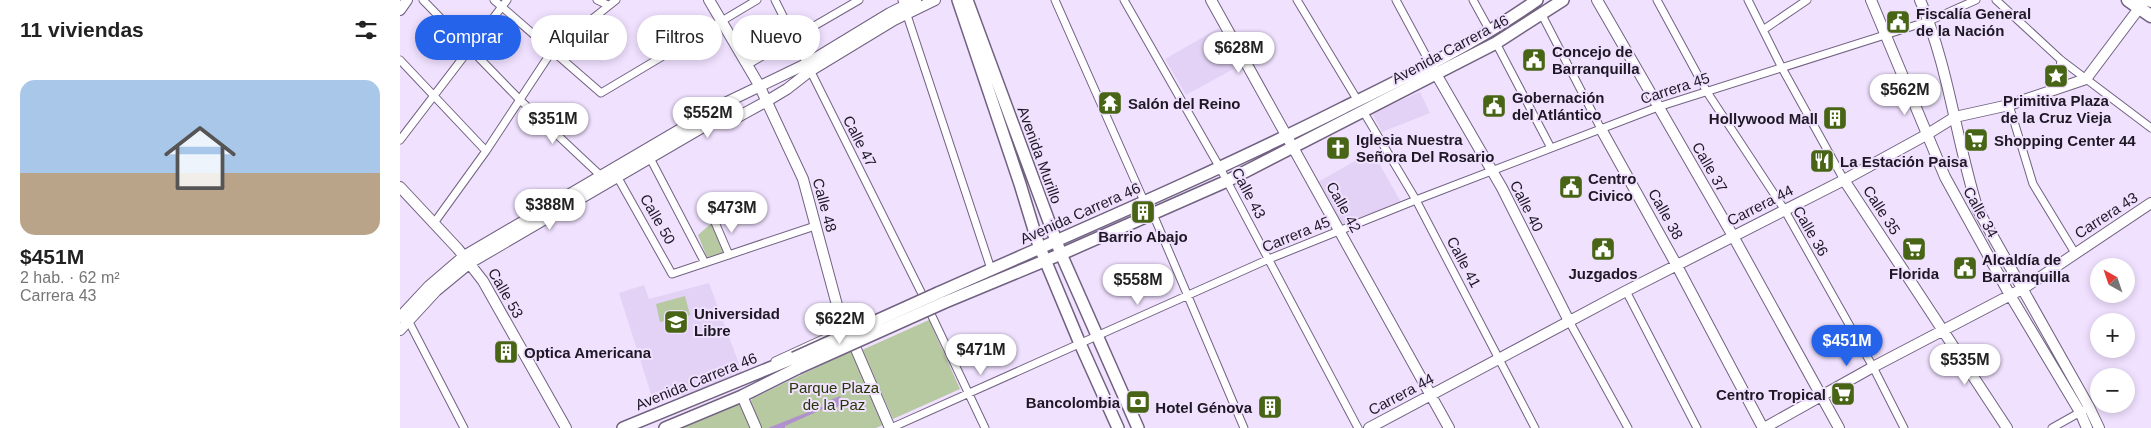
<!DOCTYPE html>
<html lang="es">
<head>
<meta charset="utf-8">
<style>
  body { margin:0; font-family:Arial,sans-serif; background:#f2f2f2; color:#222; height:100vh; display:flex; flex-direction:column; font-size:19px; white-space:nowrap }
  * { box-sizing:border-box; margin:0 }
  p { font-size:16px; color:#767676 }
  .icon { flex:none; width:28px; height:28px; fill:none; stroke:currentColor; stroke-width:2; stroke-linecap:round; stroke-linejoin:round }
  .map { position:relative; flex:1; overflow:hidden }
  .side { display:flex; flex-direction:column; background:#fff; width:400px }
  .side>* { flex:none }
  .hud { position:absolute; left:15px; top:15px; width:475px; height:45px; display:flex; gap:10px }
  .needle { width:32px; rotate:320deg }
  .buttons { position:absolute; left:1690px; top:258px; display:grid; gap:10px }
  .buttons a { display:grid; place-items:center; width:45px; height:45px; border-radius:50%; background:#fff; box-shadow:0 2px 8px #0003; font-size:25px }
  .price { position:absolute; translate:-50% -42px; padding:0 11px; border-radius:18px; background:#fff; color:#222; font-size:16px; line-height:32px; filter:drop-shadow(0 1px 2px #0008) }
  .price::after { content:''; position:absolute; left:50%; top:30px; width:15px; height:11px; margin-left:-8px; background:inherit; clip-path:polygon(0 0,100% 0,50% 100%) }
  .price.active { background:#2563eb; color:#fff }
  ul { padding:0; list-style:none }
  li { display:grid; align-content:center; gap:10px; height:265px; padding:0 20px }
  li span { display:grid; place-items:center; height:155px; border-radius:15px; color:#555 }
  li>.icon { margin-inline-start:auto }
  span .icon { width:90px; height:90px; fill:#fffc; stroke-width:1 }
  li b { font-size:21px }
  h2 { display:flex; justify-content:space-between; align-items:center; height:60px; padding:0 20px; font-size:21px }
  .pill { padding:0 18px; border-radius:22px; background:#fff; box-shadow:0 2px 8px #0003; font-size:18px; line-height:45px }
  .pill.active { background:#2563eb; color:#fff }
  main { display:flex; flex:1; min-height:0 }
  .map>svg:first-child { display:block }
  .built { fill:#e3d2f5 }
  .green { fill:#b7c9a1 }
  .water { fill:#b091ce }
  .lines { fill:none; stroke-linecap:round; stroke-linejoin:round }
  .street-casing { stroke:#726282; stroke-width:9 }
  .secondary-casing { stroke:#726282; stroke-width:12 }
  .primary-casing { stroke:#726282; stroke-width:14 }
  .highway-casing { stroke:#726282; stroke-width:15 }
  .street { stroke:#fff; stroke-width:7 }
  .secondary { stroke:#fff; stroke-width:10 }
  .primary { stroke:#fff; stroke-width:11 }
  .highway { stroke:#fff; stroke-width:12 }
  .primary-bridge-casing { stroke:#726282; stroke-width:14; stroke-linecap:butt }
  .primary-bridge { stroke:#fff; stroke-width:11 }
  .labels { text-anchor:middle; dominant-baseline:central; stroke-width:4; stroke-linejoin:round; paint-order:stroke }
  .poi-label { font-size:15px; font-weight:bold; fill:#1e1825; stroke:#f0e1ff; text-anchor:start }
  .street-label { font-size:15px; fill:#1e1825; stroke:#f0e1ff }
  .park-label { font-size:15px; fill:#263605; stroke:#f0e1ff }
</style>
</head>
<body>
<main>
<section class="side">
<h2>11 viviendas<svg class="icon" aria-label="filters" viewBox="0 0 24 24"><path d="M4 7h16M4 17h16"/><circle cx="9" cy="7" r="2"/><circle cx="15" cy="17" r="2"/></svg></h2>
<ul>
<li><span style="background:linear-gradient(#a9c7e8 60%,#b9a48a 0)"><svg class="icon" aria-label="home" viewBox="0 0 24 24"><path d="M3 11l9-7 9 7M6 9v11h12V9"/></svg></span><div><b>$451M</b><p>2 hab. · 62 m²</p><p>Carrera 43</p></div></li>
</ul>
</section>
<div class="map">
<svg width="1751" height="428" viewBox="0 0 1751 428">
  <rect width="100%" height="100%" fill="#f0e1ff"/>
  <!-- built -->
  <path class="built" d="M819 28 841 65 786 95 765 59Z
    M1020 92 1030 113 982 132 972 113Z
    M972 151 1001 202 942 227 918 182Z
    M309 283 342 372 336 375 334 372 332 374 333 378 283 397 277 386 251 394 219 293 244 285 249 299Z"/>
  <!-- green -->
  <path class="green" d="M313 222 326 255 308 260 298 235Z
    M285 296 290 315 260 322 256 304Z
    M529 320 560 389 493 419 462 350Z
    M451 351 485 424 476 428H357L349 403 353 398Z
    M334 403 342 404 353 428H271Z"/>
  <!-- water -->
  <path class="water" d="M440 396 443 404 434 408 432 405 385 426V428H368L431 403 430 400Z"/>
  <g class="lines">
    <defs>
      <path id="street" d="M23 0 119 99 201 176
        M94 0 201 93 357 0
        M197 0 208 5
        M375 0 522 294
        M502 0 591 269
        M655 0 744 201
        M724 0 820 168 958 428
        M897 0 958 101
        M996 0 1031 65
        M1073 0 1090 31
        M1257 0 1307 92 1384 209 1473 367 1504 428
        M1348 0 1382 68 1444 180
        M1596 0 1661 60 1751 128
        M1142 15 1201 129
        M1363 30 1407 0
        M1096 43 1151 148
        M0 60 86 151
        M347 65 459 0
        M1657 89 1661 60
        M1609 105 1633 184 1675 253
        M963 111 1016 200 1135 428
        M0 140 107 0
        M250 158 305 263
        M218 178 272 274 415 226
        M753 214 844 428
        M314 220 329 255
        M34 223 86 151 152 51 216 0
        M1226 291 1297 428
        M530 312 585 428
        M1169 321 1228 428
        M9 322 64 428
        M375 361 447 328
        M491 428 869 259 1016 200 1258 107 1529 21 1576 0
        M1652 428 1684 410"/>
      <path id="secondary" d="M309 0 359 85 403 179 437 305 490 428
        M811 0 1049 428
        M1197 0 1333 236 1439 428
        M1471 0 1545 177 1610 295 1680 412 1687 428
        M1520 0C1549 67 1556 141 1578 210L1689 407 1699 428
        M0 10 7 0
        M1032 67 1102 188 1169 321
        M1201 129 1276 264 1363 428
        M1444 180 1607 428
        M0 187 58 249 83 281 166 428
        M0 317 29 286 64 256 325 103 406 64 490 13 516 0
        M0 330 36 291 70 263 310 123 336 118 367 101 387 89 410 71 494 20 535 0
        M342 396 356 428
        M969 428 1226 291 1444 180 1526 135 1555 117 1609 105 1686 79 1743 3
        M1364 428 1473 367 1624 288 1751 203"/>
      <path id="primary" d="M558 0 620 184 638 243 678 339 718 428
        M567 0 661 254 738 428
        M538 293C673 233 810 175 943 108 1010 75 1076 43 1137 0
        M543 303 666 252 827 181 1096 43 1163 0
        M223 428 394 358
        M265 428 342 396 398 368"/>
      <path id="highway" d="M1728 0 1751 16
        M1749 0 1751 1"/>
    </defs>
    <!-- street casing -->
    <use href="#street" class="street-casing"/>
    <!-- secondary casing -->
    <use href="#secondary" class="secondary-casing"/>
    <!-- primary casing -->
    <use href="#primary" class="primary-casing"/>
    <!-- highway casing -->
    <use href="#highway" class="highway-casing"/>
    <!-- street -->
    <use href="#street" class="street"/>
    <!-- secondary -->
    <use href="#secondary" class="secondary"/>
    <!-- primary -->
    <use href="#primary" class="primary"/>
    <!-- highway -->
    <use href="#highway" class="highway"/>
    <defs>
      <path id="primary-bridge" d="M394 358 538 293
        M398 368 543 303"/>
    </defs>
    <!-- primary-bridge casing -->
    <use href="#primary-bridge" class="primary-bridge-casing"/>
    <!-- primary-bridge -->
    <use href="#primary-bridge" class="primary-bridge"/>
  </g>
  <!-- icons -->
  <defs>
    <symbol id="civic-square" viewBox="-11 -11 22 22"><rect x="-9" y="-9" width="18" height="18" rx="4" fill="#486415" stroke="#f0e1ff"/><path d="M-.6-6.5H3V-4.5H.6V-3L4-1V1h2V6H-6V1h2V-1L-.6-3ZM-1.2 2.5V6h2.4V2.5Z" fill="#fff"/></symbol>
    <symbol id="sight-square" viewBox="-11 -11 22 22"><rect x="-9" y="-9" width="18" height="18" rx="4" fill="#486415" stroke="#f0e1ff"/><path d="M0-6L1.8-2.2L6-1.7L2.9 1.2L3.7 5.4L0 3.3L-3.7 5.4L-2.9 1.2L-6-1.7L-1.8-2.2Z" fill="#fff"/></symbol>
    <symbol id="temple-square" viewBox="-11 -11 22 22"><rect x="-9" y="-9" width="18" height="18" rx="4" fill="#486415" stroke="#f0e1ff"/><path d="M0-6L5-2H3V0L6.5 2.5H4V6H1.5V3h-3V6H-4V2.5H-6.5L-3 0V-2H-5Z" fill="#fff"/></symbol>
    <symbol id="building-square" viewBox="-11 -11 22 22"><rect x="-9" y="-9" width="18" height="18" rx="4" fill="#486415" stroke="#f0e1ff"/><path d="M-4-6H4V6H1V3H-1V6H-4ZM-2.5-4.3h1.7v1.8h-1.7ZM.8-4.3h1.7v1.8H.8ZM-2.5-1h1.7V.8h-1.7ZM.8-1h1.7V.8H.8Z" fill="#fff"/></symbol>
    <symbol id="supermarket-square" viewBox="-11 -11 22 22"><rect x="-9" y="-9" width="18" height="18" rx="4" fill="#486415" stroke="#f0e1ff"/><path d="M-6-5.5h2.5l.6 2H6L4.5 2H-2.5L-4.4-4H-6ZM-1.5 3.2a1.3 1.3 0 1 0 .1 0ZM3 3.2a1.3 1.3 0 1 0 .1 0Z" fill="#fff"/></symbol>
    <symbol id="church-square" viewBox="-11 -11 22 22"><rect x="-9" y="-9" width="18" height="18" rx="4" fill="#486415" stroke="#f0e1ff"/><path d="M-1.2-6h2.4v3.5h3.3v2.4h-3.3V6h-2.4V-.1h-3.3v-2.4h3.3Z" fill="#fff"/></symbol>
    <symbol id="restaurant-square" viewBox="-11 -11 22 22"><rect x="-9" y="-9" width="18" height="18" rx="4" fill="#486415" stroke="#f0e1ff"/><path d="M-5-6h1v4h1v-4h1v4h1v-4h1v5L-1.5 .5V6h-2V.5L-5-1ZM5-6V6H3V1.5H1.5Q1.5-4 5-6Z" fill="#fff"/></symbol>
    <symbol id="university-square" viewBox="-11 -11 22 22"><rect x="-9" y="-9" width="18" height="18" rx="4" fill="#486415" stroke="#f0e1ff"/><path d="M0-5L7-2L0 1L-7-2ZM-4 1L0 2.5L4 1V4Q0 6-4 4Z" fill="#fff"/></symbol>
    <symbol id="bank-square" viewBox="-11 -11 22 22"><rect x="-9" y="-9" width="18" height="18" rx="4" fill="#486415" stroke="#f0e1ff"/><path d="M-6-4H6V4H-6ZM0-2.3a2.3 2.3 0 1 0 0 4.6a2.3 2.3 0 1 0 0-4.6Z" fill="#fff"/></symbol>
  </defs>
  <g fill-rule="evenodd">
    <use href="#civic-square" x="1484" y="8" width="28" height="28"/>
    <use href="#civic-square" x="1120" y="46" width="28" height="28"/>
    <use href="#sight-square" x="1642" y="62" width="28" height="28"/>
    <use href="#temple-square" x="696" y="89" width="28" height="28"/>
    <use href="#civic-square" x="1080" y="92" width="28" height="28"/>
    <use href="#building-square" x="1421" y="104" width="28" height="28"/>
    <use href="#supermarket-square" x="1562" y="126" width="28" height="28"/>
    <use href="#church-square" x="924" y="134" width="28" height="28"/>
    <use href="#restaurant-square" x="1408" y="147" width="28" height="28"/>
    <use href="#civic-square" x="1157" y="173" width="28" height="28"/>
    <use href="#building-square" x="729" y="198" width="28" height="28"/>
    <use href="#civic-square" x="1189" y="235" width="28" height="28"/>
    <use href="#supermarket-square" x="1500" y="235" width="28" height="28"/>
    <use href="#civic-square" x="1551" y="254" width="28" height="28"/>
    <use href="#university-square" x="262" y="308" width="28" height="28"/>
    <use href="#building-square" x="92" y="338" width="28" height="28"/>
    <use href="#supermarket-square" x="1429" y="380" width="28" height="28"/>
    <use href="#bank-square" x="724" y="388" width="28" height="28"/>
    <use href="#building-square" x="856" y="393" width="28" height="28"/>
  </g>
  <g class="labels">
    <!-- poi labels -->
    <g class="poi-label">
      <text x="1516" y="13">Fiscalía General<tspan x="1516" dy="17">de la Nación</tspan></text>
      <text x="1152" y="51">Concejo de<tspan x="1152" dy="17">Barranquilla</tspan></text>
      <text x="1112" y="97">Gobernación<tspan x="1112" dy="17">del Atlántico</tspan></text>
      <text x="1656" y="100" text-anchor="middle">Primitiva Plaza<tspan x="1656" dy="17">de la Cruz Vieja</tspan></text>
      <text x="728" y="103">Salón del Reino</text>
      <text x="1418" y="118" text-anchor="end">Hollywood Mall</text>
      <text x="956" y="139">Iglesia Nuestra<tspan x="956" dy="17">Señora Del Rosario</tspan></text>
      <text x="1594" y="140">Shopping Center 44</text>
      <text x="1440" y="161">La Estación Paisa</text>
      <text x="1188" y="178">Centro<tspan x="1188" dy="17">Civico</tspan></text>
      <text x="743" y="236" text-anchor="middle">Barrio Abajo</text>
      <text x="1582" y="259">Alcaldía de<tspan x="1582" dy="17">Barranquilla</tspan></text>
      <text x="1203" y="273" text-anchor="middle">Juzgados</text>
      <text x="1514" y="273" text-anchor="middle">Florida</text>
      <text x="294" y="313">Universidad<tspan x="294" dy="17">Libre</tspan></text>
      <text x="124" y="352">Optica Americana</text>
      <text x="1426" y="394" text-anchor="end">Centro Tropical</text>
      <text x="720" y="402" text-anchor="end">Bancolombia</text>
      <text x="852" y="407" text-anchor="end">Hotel Génova</text>
    </g>
    <!-- street labels -->
    <g class="street-label">
      <text transform="translate(1050 49) rotate(-28)">Avenida Carrera 46</text>
      <text transform="translate(1275 88) rotate(-18)">Carrera 45</text>
      <text transform="translate(460 141) rotate(63)">Calle 47</text>
      <text transform="translate(640 155) rotate(70)">Avenida Murillo</text>
      <text transform="translate(1310 167) rotate(60)">Calle 37</text>
      <text transform="translate(849 193) rotate(62)">Calle 43</text>
      <text transform="translate(425 205) rotate(75)">Calle 48</text>
      <text transform="translate(1360 205) rotate(-27)">Carrera 44</text>
      <text transform="translate(1127 206) rotate(63)">Calle 40</text>
      <text transform="translate(944 207) rotate(61)">Calle 42</text>
      <text transform="translate(1482 210) rotate(57)">Calle 35</text>
      <text transform="translate(1581 212) rotate(61)">Calle 34</text>
      <text transform="translate(680 213) rotate(-24)">Avenida Carrera 46</text>
      <text transform="translate(1266 214) rotate(61)">Calle 38</text>
      <text transform="translate(1706 215) rotate(-33)">Carrera 43</text>
      <text transform="translate(258 219) rotate(60)">Calle 50</text>
      <text transform="translate(1411 231) rotate(60)">Calle 36</text>
      <text transform="translate(896 234) rotate(-22)">Carrera 45</text>
      <text transform="translate(1064 262) rotate(62)">Calle 41</text>
      <text transform="translate(106 293) rotate(60)">Calle 53</text>
      <text transform="translate(296 381) rotate(-22)">Avenida Carrera 46</text>
      <text transform="translate(1001 394) rotate(-28)">Carrera 44</text>
    </g>
    <!-- park labels -->
    <g class="park-label">
      <text x="434" y="387">Parque Plaza<tspan x="434" dy="17">de la Paz</tspan></text>
    </g>
  </g>
</svg>
<div class="buttons">
<a><svg class="needle" viewBox="-14 -14 28 28"><path d="M0-13l5 13h-10z" fill="#e53935"/><path d="M0 13l5-13h-10z" fill="#767676"/></svg></a>
<a>+</a>
<a>−</a>
</div>
<b class="price" style="left:839px;top:74px">$628M</b>
<b class="price" style="left:1505px;top:116px">$562M</b>
<b class="price" style="left:308px;top:139px">$552M</b>
<b class="price" style="left:153px;top:145px">$351M</b>
<b class="price" style="left:150px;top:231px">$388M</b>
<b class="price" style="left:332px;top:234px">$473M</b>
<b class="price" style="left:738px;top:306px">$558M</b>
<b class="price" style="left:440px;top:345px">$622M</b>
<b class="price active" style="left:1447px;top:367px">$451M</b>
<b class="price" style="left:581px;top:376px">$471M</b>
<b class="price" style="left:1565px;top:386px">$535M</b>
<div class="hud">
<a class="pill active">Comprar</a>
<a class="pill">Alquilar</a>
<a class="pill">Filtros</a>
<a class="pill">Nuevo</a>
</div>
</div>
</main>
</body>
</html>
